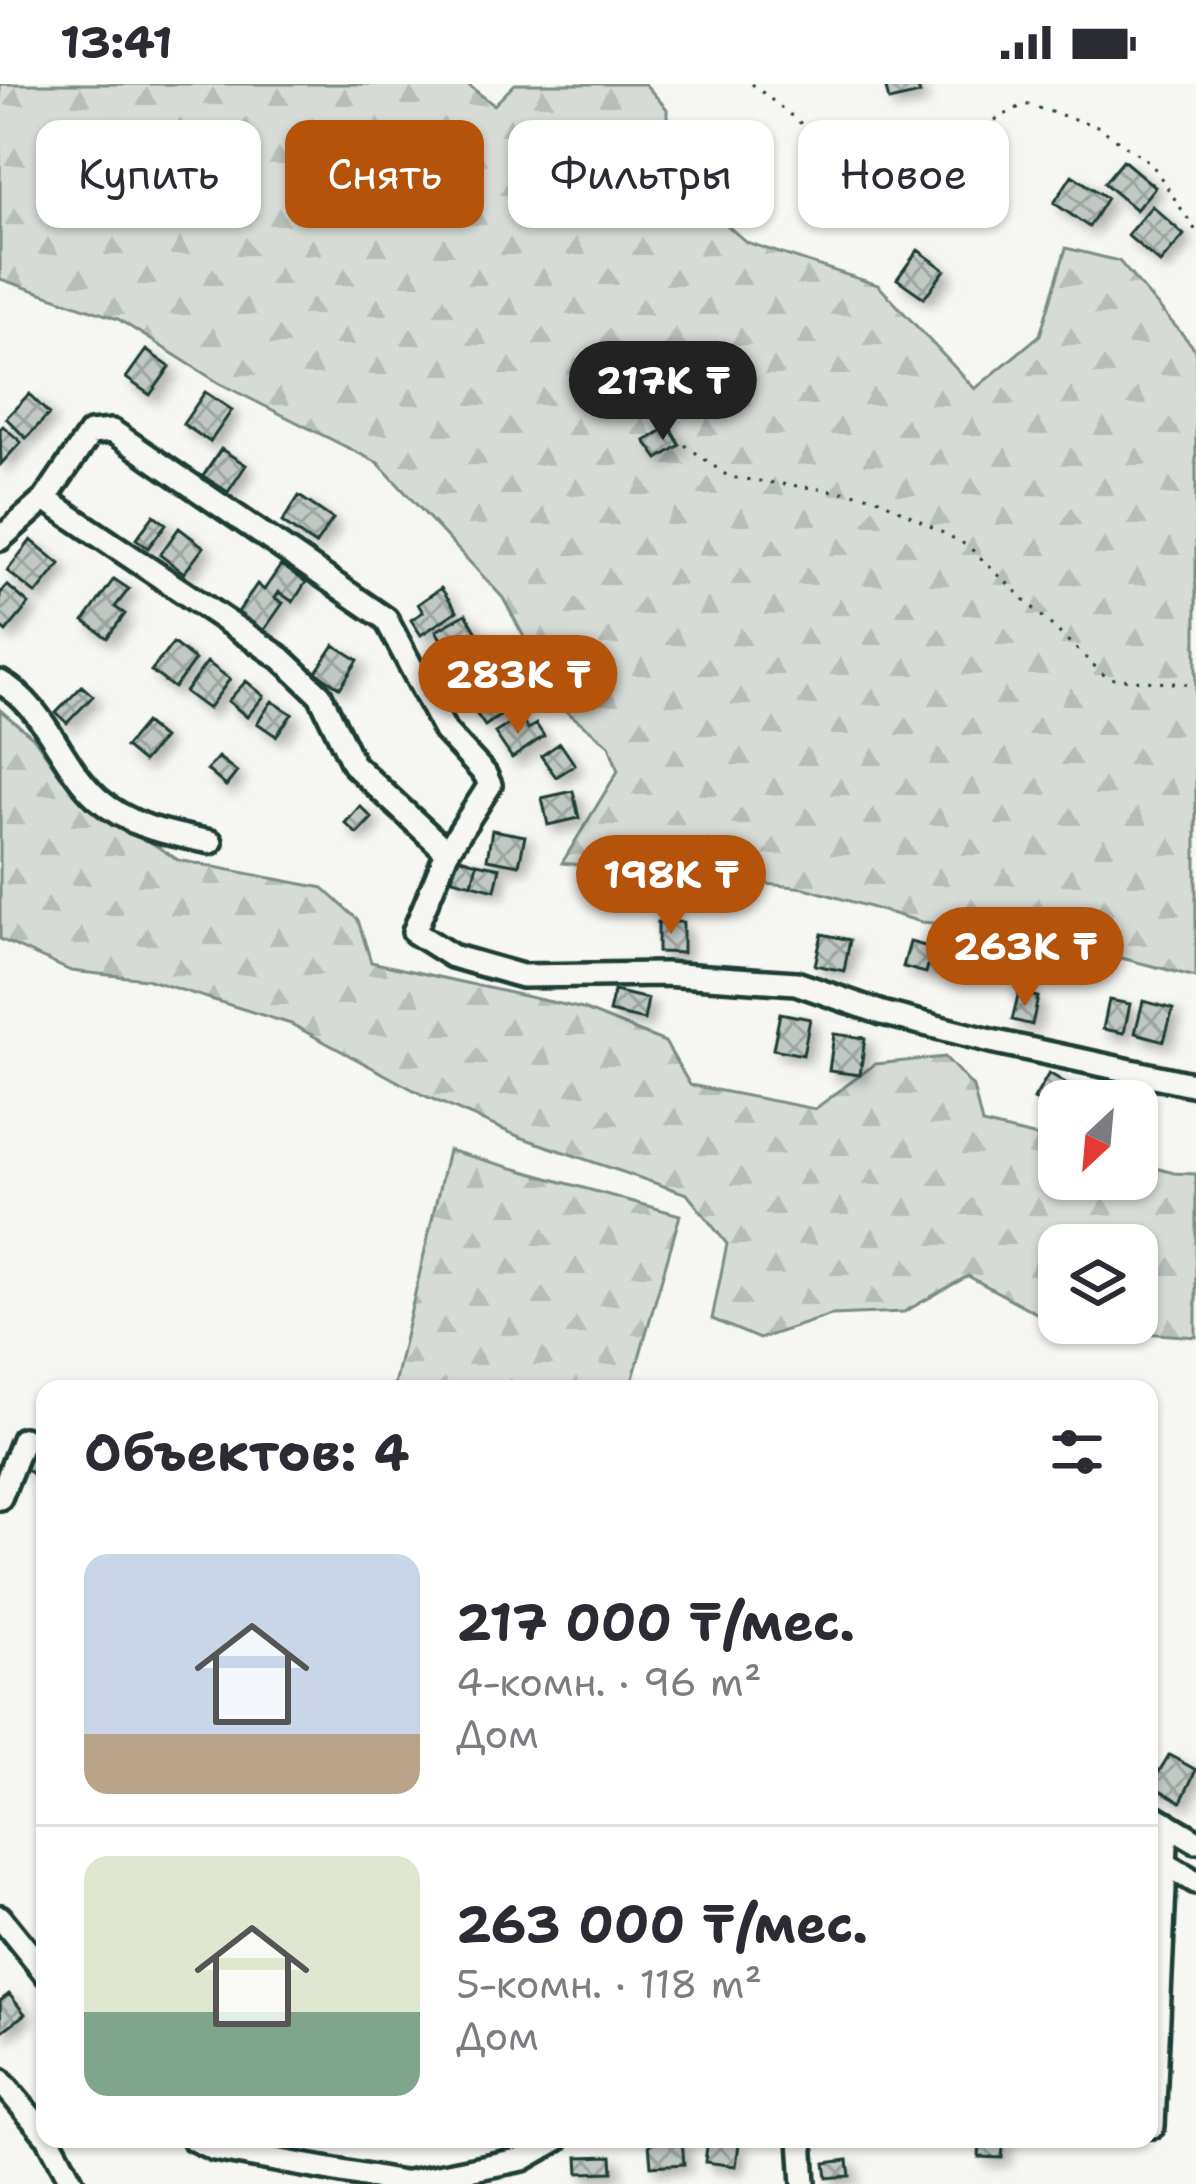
<!DOCTYPE html>
<html lang="ru">
<head>
<meta charset="utf-8">
<style>
  body { margin:0; font-family:"Shantell Sans",sans-serif; background:#f7f7f7; color:#2b2b33; height:100vh; display:flex; flex-direction:column; font-size:45px; white-space:nowrap }
  * { box-sizing:border-box; margin:0 }
  p { font-size:39px; color:#7c7c81 }
  .icon { flex:none; width:66px; height:66px; fill:none; stroke:currentColor; stroke-width:2; stroke-linecap:round; stroke-linejoin:round }
  .map { position:relative; flex:1; overflow:hidden }
  .panel { position:absolute; left:36px; top:1296px; width:1122px; height:768px; display:flex; flex-direction:column; background:#fff; border-radius:24px; box-shadow:0 3px 9px #0004 }
  .panel>* { flex:none }
  .guide { position:absolute; left:36px; top:36px; width:1125px; height:108px; display:flex; gap:24px }
  .needle { width:78px; rotate:206deg }
  .buttons { position:absolute; left:1038px; top:996px; display:grid; gap:24px }
  .buttons a { display:grid; place-items:center; width:120px; height:120px; border-radius:24px; background:#fff; box-shadow:0 3px 9px #0004; font-size:60px }
  .price { position:absolute; translate:-50% -102px; padding:0 27px; border-radius:42px; background:#b45309; color:#fff; font-size:39px; line-height:78px; filter:drop-shadow(0 3px 6px #0008) }
  .price::after { content:''; position:absolute; left:50%; top:72px; width:36px; height:27px; margin-left:-18px; background:inherit; clip-path:polygon(0 0,100% 0,50% 100%) }
  .price.selected { background:#222; color:#fff }
  ul { padding:0; list-style:none }
  li { display:flex; align-items:center; gap:36px; height:300px; padding:0 48px }
  li+li { border-top:3px solid #e1e1e2 }
  li span { display:grid; place-items:center; flex:none; width:336px; height:240px; border-radius:24px; color:#555 }
  li>.icon { margin-inline-start:auto }
  span .icon { width:144px; height:144px; fill:#fffc; stroke-width:1 }
  li b { font-size:51px }
  h2 { display:flex; justify-content:space-between; align-items:center; height:144px; padding:0 48px; font-size:51px }
  .tag { padding:0 42px; border-radius:24px; background:#fff; box-shadow:0 3px 9px #0004; font-size:42px; line-height:108px }
  .tag.selected { background:#b45309; color:#fff }
  .status { display:flex; justify-content:space-between; align-items:center; height:84px; padding:0 60px; background:#fff; direction:ltr }
  .status svg { height:33px; fill:currentColor }
  .map>svg:first-child { display:block }
  .forest { fill:url(#forest-firs); stroke:#7a8c85; stroke-width:3; fill-rule:evenodd }
  .building { fill:url(#building-cross-hatch); stroke:#1f3d34; stroke-width:3; filter:url(#shadow) }
  .lines { fill:none; stroke-linecap:round; stroke-linejoin:round }
  .minor-casing { stroke:#1f3d34; stroke-width:30 }
  .path { stroke:#1f3d34; stroke-width:3; stroke-dasharray:3 9; stroke-linecap:butt }
  .minor { stroke:#f6f6f2; stroke-width:21 }
</style>
</head>
<body>
<div class="status"><b>13:41</b><svg viewBox="0 0 49 12"><path d="M0 12V9h3v3zM5 12V6h3v6zM10 12V3h3v9zM15 12V0h3v12zM26 1h20v11H26zM47 4h2v5h-2z"/></svg></div>
<div class="map">
<svg width="1196" height="2100" viewBox="0 0 1196 2100">
  <defs>
    <pattern id="forest-firs" width="22" height="20" patternUnits="userSpaceOnUse" patternTransform="scale(3)"><rect width="22" height="20" fill="#d6dbd6"/><path d="M5 1l3.5 6h-7zM16 11l3.5 6h-7z" fill="#b7bdb8"/></pattern>
    <pattern id="building-cross-hatch" width="8" height="8" patternUnits="userSpaceOnUse" patternTransform="scale(3)"><rect width="8" height="8" fill="#c1c8c3"/><path d="M0 0l8 8M0 8l8-8" fill="none" stroke="#9ca49f"/></pattern>
    <filter id="shadow"><feDropShadow dx="7" dy="7" stdDeviation="6" flood-color="#0004"/></filter>
  </defs>
  <rect width="100%" height="100%" fill="#f6f6f2"/>
  <filter id="ink" filterUnits="userSpaceOnUse"><feTurbulence type="fractalNoise" baseFrequency=".00833" numOctaves="2"/><feDisplacementMap in="SourceGraphic" scale="24" xChannelSelector="R" yChannelSelector="G"/><feConvolveMatrix kernelMatrix="1 2 1 2 8 2 1 2 1" color-interpolation-filters="sRGB"/></filter>
  <g filter="url(#ink)">
    <!-- forest -->
    <path class="forest" d="M0 0H467L494 21 515 0H645L667 25 668 89 746 158 878 201 975 305 1040 251 1066 164 1119 177 1196 266V893L1011 846 921 838 805 804 562 779 618 687 609 661 562 624 503 514 378 379 219 299 118 235 0 195Z
      M0 626 34 654 71 706 178 776 323 804 358 836 371 878 583 925 665 958 690 1001 815 1025 875 980 945 973 973 1003 982 1040 1059 1058V1095H1137V1079L1174 1089 1196 1090V1253L1062 1243 968 1192 904 1228 831 1231 759 1255 712 1235 727 1160 687 1110 520 1053 423 1011 291 940 146 895 71 887 0 855ZM1059 1161H1137V1239H1059Z
      M448 1066 680 1131 630 1305H393Z"/>
    <!-- building -->
    <path class="building" d="M885 0H917L920 10 889 17Z
      M1123 76 1155 103 1136 126 1104 99Z
      M1072 91 1107 114 1089 143 1054 119Z
      M1152 122 1184 151 1160 179 1127 151Z
      M918 166 945 186 924 214 897 195Z
      M686 265 735 300 725 313 677 279Z
      M146 266 170 283 150 311 126 294Z
      M205 308 232 326 210 358 183 340Z
      M29 310 49 330 26 354 6 334Z
      M3 342 21 358 1 380 0 345Z
      M669 342 680 361 658 375 645 357Z
      M221 365 246 381 228 408 203 392Z
      M299 412 333 435 315 461 282 438Z
      M154 431 166 440 148 464 136 455Z
      M179 444 204 463 184 489 160 471Z
      M31 456 60 480 36 510 7 487Z
      M281 481 306 498 293 518 279 508 275 514 283 519 262 549 236 531 257 500 264 506Z
      M114 495 129 505 115 523 125 530 107 554 84 537Z
      M7 501 29 520 6 548 0 543V510Z
      M441 504 457 527 421 551 411 536 423 528 418 520Z
      M466 530 483 559 454 576 436 547Z
      M173 559 195 576 174 604 151 587Z
      M334 561 358 576 340 604 316 588Z
      M207 578 230 595 208 625 185 608Z
      M246 597 264 612 247 633 228 617Z
      M496 599 512 623 485 642 473 625 478 622 473 615Z
      M82 602 93 612 67 639 56 629Z
      M272 617 292 630 276 652 257 639Z
      M520 633 528 645 536 640 544 652 512 674 495 649Z
      M145 639 163 654 143 678 125 663Z
      M560 659 575 681 556 693 541 672Z
      M218 673 237 688 226 702 207 686Z
      M573 707 579 734 548 741 542 714Z
      M360 722 372 734 357 750 345 739Z
      M492 746 525 752 519 781 487 775Z
      M457 773 477 779 472 800 452 795Z
      M477 779 500 784 495 806 472 800Z
      M658 838H683V869L658 868Z
      M822 850 850 856 844 887 815 881Z
      M910 858 933 864 926 889 903 883Z
      M614 907 648 915 644 936 609 928Z
      M1019 908 1038 913 1032 941 1012 936Z
      M1109 916 1130 920 1124 949 1103 945Z
      M1143 917 1173 925 1164 957 1135 949Z
      M780 929 810 935 803 971 773 965Z
      M834 950 865 954 860 991 829 987Z
      M1049 989 1085 1011 1081 1017H1059V1030L1034 1015Z
      M41 1356 45 1358V1408L35 1402 40 1394 24 1385Z
      M1169 1671 1196 1686 1181 1718 1151 1701Z
      M9 1910 25 1930 1 1948 0 1917Z
      M708 2055 739 2060 736 2082 705 2078Z
      M980 2055H1004L1002 2074 979 2073Z
      M682 2056 684 2080 651 2082 649 2059Z
      M612 2072 613 2088 579 2089 578 2073Z
      M848 2076 850 2092 827 2094 825 2079Z"/>
    <g class="lines">
      <defs>
        <path id="minor" d="M45 415 90 349 112 347 386 535 445 647 485 690 490 701 447 768
          M0 455 45 415 281 574 320 611 353 680 447 768 414 848 452 872 522 892 664 890 796 899 882 929 991 957 1196 1001
          M0 598C47 624 59 679 97 714 129 743 170 750 211 758
          M0 1414 23 1355
          M1149 1729 1196 1757
          M1149 1770 1196 1798
          M0 1833 45 1889
          M0 1996 45 2050
          M1149 2042H1153L1167 1739
          M49 2055 73 2100
          M193 2055 214 2065 408 2100
          M801 2055 804 2100
          M408 2098 523 2075 558 2055"/>
      </defs>
      <!-- minor casing -->
      <use href="#minor" class="minor-casing"/>
      <!-- path -->
      <path class="path" d="M752 0 861 88 904 55 976 46 1025 20 1097 42 1151 79 1196 147
        M685 361 729 393 873 412 968 462 1107 594 1196 601"/>
      <!-- minor -->
      <use href="#minor" class="minor"/>
    </g>
  </g>
</svg>
<div class="buttons">
<a><svg class="needle" viewBox="-14 -14 28 28"><path d="M0-13l5 13h-10z" fill="#e53935"/><path d="M0 13l5-13h-10z" fill="#7c7c81"/></svg></a>
<a><svg class="icon" aria-label="layers" viewBox="0 0 24 24"><path d="M12 4l9 5-9 5-9-5zM3 14l9 5 9-5"/></svg></a>
</div>
<b class="price selected" style="left:663px;top:359px">217K ₸</b>
<b class="price" style="left:518px;top:653px">283K ₸</b>
<b class="price" style="left:671px;top:853px">198K ₸</b>
<b class="price" style="left:1025px;top:925px">263K ₸</b>
<div class="guide">
<a class="tag">Купить</a>
<a class="tag selected">Снять</a>
<a class="tag">Фильтры</a>
<a class="tag">Новое</a>
</div>
<section class="panel">
<h2>Объектов: 4<svg class="icon" aria-label="filters" viewBox="0 0 24 24"><path d="M4 7h16M4 17h16"/><circle cx="9" cy="7" r="2"/><circle cx="15" cy="17" r="2"/></svg></h2>
<ul>
<li><span style="background:linear-gradient(#c9d6e8 75%,#b9a48a 0)"><svg class="icon" aria-label="home" viewBox="0 0 24 24"><path d="M3 11l9-7 9 7M6 9v11h12V9"/></svg></span><div><b>217 000 ₸/мес.</b><p>4-комн. · 96 m²</p><p>Дом</p></div></li>
<li><span style="background:linear-gradient(#dfe7d0 65%,#7fa58c 0)"><svg class="icon" aria-label="home" viewBox="0 0 24 24"><path d="M3 11l9-7 9 7M6 9v11h12V9"/></svg></span><div><b>263 000 ₸/мес.</b><p>5-комн. · 118 m²</p><p>Дом</p></div></li>
</ul>
</section>
</div>
</body>
</html>
